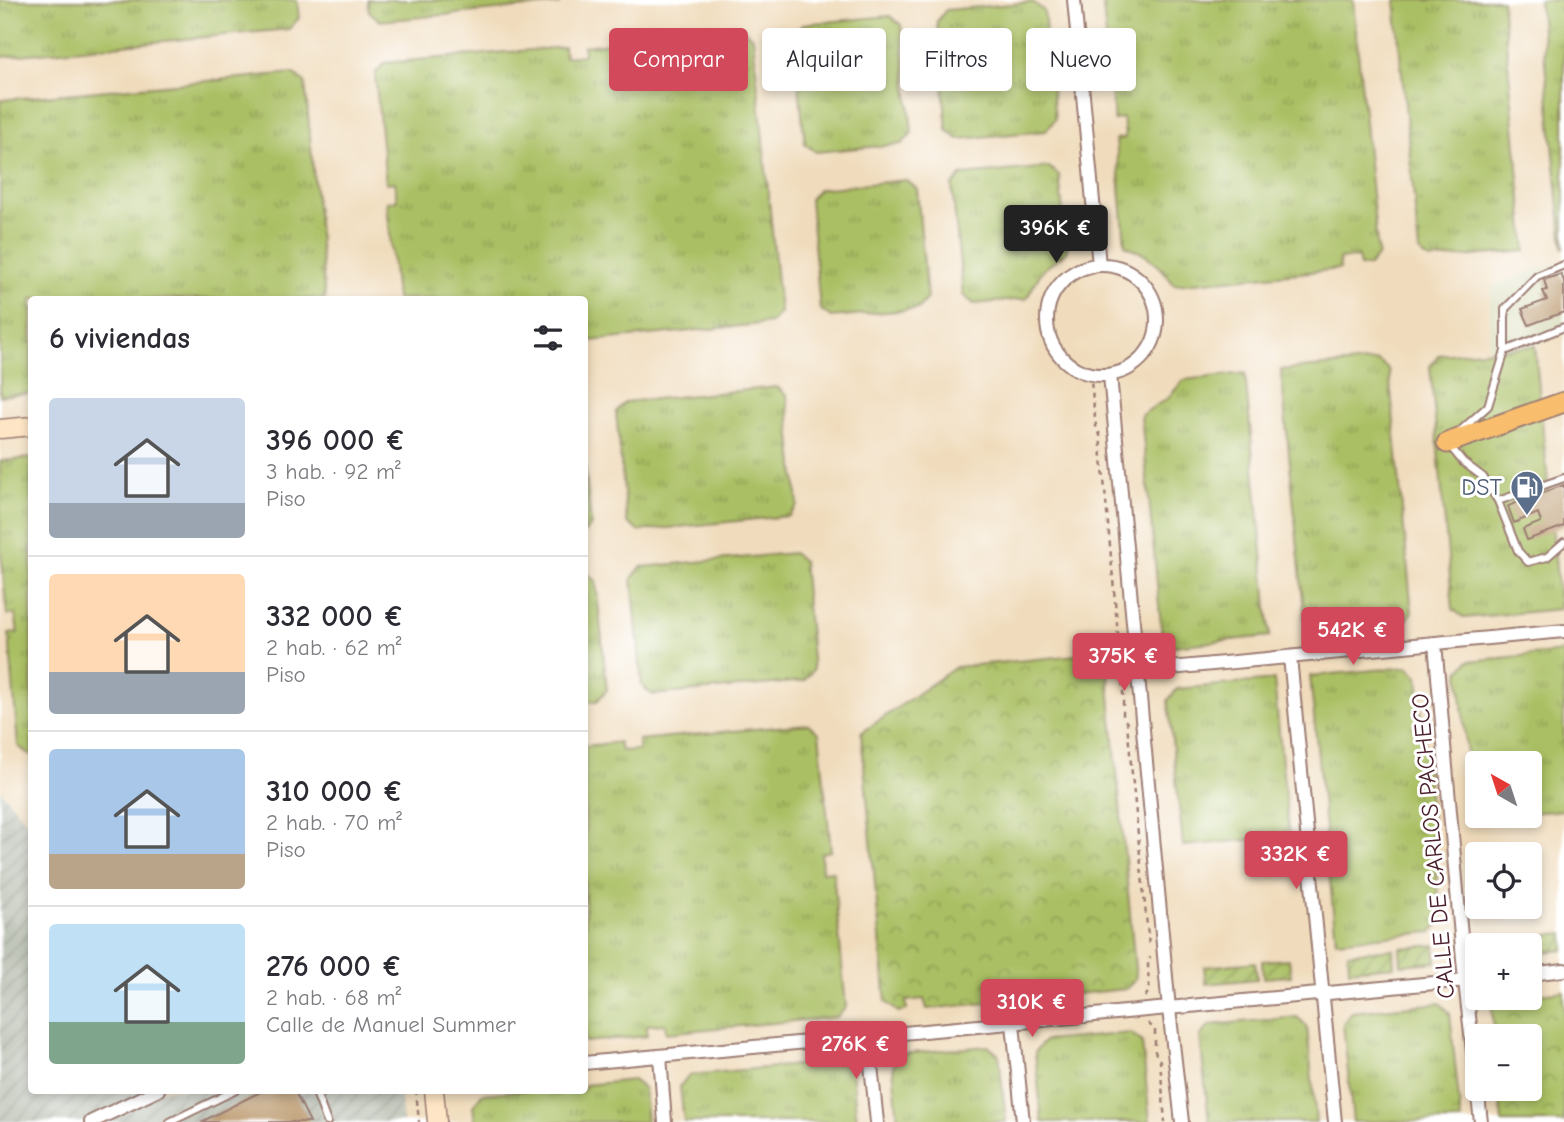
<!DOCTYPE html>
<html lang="es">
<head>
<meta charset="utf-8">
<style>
  body { margin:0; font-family:"Comic Neue",sans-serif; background:#f7f7f7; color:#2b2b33; height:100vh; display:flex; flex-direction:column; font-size:26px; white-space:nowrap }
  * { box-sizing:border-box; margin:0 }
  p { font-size:23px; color:#7c7c81 }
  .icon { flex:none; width:38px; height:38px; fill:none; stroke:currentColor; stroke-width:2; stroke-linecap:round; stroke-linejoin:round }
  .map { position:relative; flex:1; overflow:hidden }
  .sheet { position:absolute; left:28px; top:296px; width:560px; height:798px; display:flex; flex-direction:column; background:#fff; border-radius:7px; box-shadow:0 4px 10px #0003 }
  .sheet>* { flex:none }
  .top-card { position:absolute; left:609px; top:28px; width:665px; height:63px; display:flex; gap:14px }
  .needle { width:46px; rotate:321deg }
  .buttons { position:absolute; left:1465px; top:751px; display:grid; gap:14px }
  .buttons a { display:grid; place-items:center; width:77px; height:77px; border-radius:7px; background:#fff; box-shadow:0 4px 10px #0003; font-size:35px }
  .price { position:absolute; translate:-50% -60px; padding:0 16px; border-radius:7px; background:#d1495b; color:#fff; font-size:23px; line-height:46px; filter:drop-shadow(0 2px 4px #0008) }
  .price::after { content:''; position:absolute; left:50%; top:42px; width:21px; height:16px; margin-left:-10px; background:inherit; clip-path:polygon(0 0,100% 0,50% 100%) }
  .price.selected { background:#222; color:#fff }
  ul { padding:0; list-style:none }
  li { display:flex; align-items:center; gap:21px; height:175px; padding:0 21px }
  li+li { border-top:2px solid #e1e1e2 }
  li span { display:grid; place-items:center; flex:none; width:196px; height:140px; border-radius:7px; color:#555 }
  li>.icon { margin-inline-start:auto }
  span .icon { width:84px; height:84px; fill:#fffc; stroke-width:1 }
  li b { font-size:30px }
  h2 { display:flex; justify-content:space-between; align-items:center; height:84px; padding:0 21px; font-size:30px }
  .tag { padding:0 24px; border-radius:7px; background:#fff; box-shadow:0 4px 10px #0003; font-size:24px; line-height:63px }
  .tag.selected { background:#d1495b; color:#fff }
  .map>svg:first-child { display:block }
  .built { fill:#dbdebd }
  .industrial { fill:url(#industrial-furrows) }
  .grass { fill:url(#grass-tufts); stroke:#7a6f47; stroke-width:2 }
  .park { fill:url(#park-crowns); stroke:#7a6f47; stroke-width:2 }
  .garden { fill:url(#garden-furrows); stroke:#7a6f47; stroke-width:2 }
  .building { fill:#c0a078 }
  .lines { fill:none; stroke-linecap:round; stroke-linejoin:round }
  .lane-casing { stroke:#9d7e74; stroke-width:10 }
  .street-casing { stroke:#9d7e74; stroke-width:16 }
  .secondary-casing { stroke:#9d7e74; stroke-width:21 }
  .primary-casing { stroke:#9d7e74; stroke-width:23 }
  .path { stroke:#9d7e74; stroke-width:2.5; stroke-dasharray:5 5; stroke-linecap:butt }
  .lane { stroke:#fff; stroke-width:6 }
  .street { stroke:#fff; stroke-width:12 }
  .secondary { stroke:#fde5c5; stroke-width:18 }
  .primary { stroke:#f9be6d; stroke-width:19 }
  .labels { text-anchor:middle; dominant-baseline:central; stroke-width:6; stroke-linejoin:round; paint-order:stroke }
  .service-label { font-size:24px; fill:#4e5e75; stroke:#fff; text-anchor:end }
  .street-label { font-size:24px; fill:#4a1f2b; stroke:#fff }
</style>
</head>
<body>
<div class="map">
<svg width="1564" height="1122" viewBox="0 0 1564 1122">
  <defs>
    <pattern id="industrial-furrows" width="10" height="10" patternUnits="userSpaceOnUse" patternTransform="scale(1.75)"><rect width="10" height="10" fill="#c1c6ba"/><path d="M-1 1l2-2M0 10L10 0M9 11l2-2" fill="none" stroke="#a7aaa0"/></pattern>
    <pattern id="grass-tufts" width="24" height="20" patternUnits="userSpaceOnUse" patternTransform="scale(1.75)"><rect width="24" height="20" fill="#aabf63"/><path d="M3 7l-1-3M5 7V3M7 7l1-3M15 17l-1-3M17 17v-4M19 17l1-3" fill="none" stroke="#8c9b52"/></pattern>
    <pattern id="park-crowns" width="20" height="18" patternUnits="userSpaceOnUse" patternTransform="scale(1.75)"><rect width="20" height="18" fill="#aabf63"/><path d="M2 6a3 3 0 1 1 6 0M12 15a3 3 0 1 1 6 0" fill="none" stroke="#8c9b52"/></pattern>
    <pattern id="garden-furrows" width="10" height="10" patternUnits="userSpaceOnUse" patternTransform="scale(1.75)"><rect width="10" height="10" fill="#aabf63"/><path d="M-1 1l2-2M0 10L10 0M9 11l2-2" fill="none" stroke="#8c9b52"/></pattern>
  </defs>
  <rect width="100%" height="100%" fill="#fff"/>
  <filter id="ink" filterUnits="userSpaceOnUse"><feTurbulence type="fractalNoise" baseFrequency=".0143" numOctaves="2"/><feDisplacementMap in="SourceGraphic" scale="14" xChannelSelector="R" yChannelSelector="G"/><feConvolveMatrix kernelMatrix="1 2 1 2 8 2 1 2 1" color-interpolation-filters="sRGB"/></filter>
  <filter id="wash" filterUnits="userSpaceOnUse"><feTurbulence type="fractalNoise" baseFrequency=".00686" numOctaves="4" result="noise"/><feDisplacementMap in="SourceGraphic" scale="28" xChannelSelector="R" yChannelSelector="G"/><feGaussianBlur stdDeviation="1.57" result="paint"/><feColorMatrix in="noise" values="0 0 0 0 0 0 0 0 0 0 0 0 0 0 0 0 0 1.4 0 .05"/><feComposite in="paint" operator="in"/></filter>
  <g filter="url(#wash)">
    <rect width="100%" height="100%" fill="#f0dcbc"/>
    <!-- built -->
    <path class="built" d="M1564 260V335L1514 353 1488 377 1491 287Z"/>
    <!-- industrial -->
    <path class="industrial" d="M0 790 31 827 32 1090H400L403 1122H0Z"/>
    <!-- grass -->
    <path class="grass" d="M0 0H297L299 18 289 29 0 57Z
      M368 0H559L560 4 380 21 369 11Z
      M1108 0H1353L1378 255 1369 266 1360 267 1358 257 1339 259 1340 269 1174 285C1161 265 1147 254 1125 245L1116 139 1125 138 1123 118 1114 120 1103 6Z
      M1395 0H1502L1526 251 1429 260 1419 251Z
      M1539 0H1564V248H1563Z
      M1033 2 1044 11 1055 119 1046 131 958 139 947 130 937 21 946 10Z
      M890 16 901 25 912 133 902 144 816 152 805 144 794 35 803 24Z
      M743 29 753 38 780 312 771 323 590 341 588 331H585L584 299H396L387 202 397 201 395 182 386 183 375 74 384 63 564 47 565 57 584 55 583 46Z
      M293 73 305 82 325 299H32L31 393 0 396V100Z
      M1049 167 1059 175 1067 251 1042 271 1026 299 974 304 963 295 952 186 962 175Z
      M906 180 917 189 927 298 918 309 831 317 820 309 810 199 819 189Z
      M1535 346 1560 609 1464 618 1453 609 1430 366 1439 355Z
      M1378 361 1389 370 1412 613 1403 624 1306 633 1281 370Z
      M1245 373 1270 636 1173 646 1162 637 1141 415 1168 398 1184 380Z
      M777 387 787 396 798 505 789 516 638 531 627 522 616 412 625 402Z
      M31 458 32 755H30L18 746 9 634 18 633 15 614 7 615 0 542V463L1 461Z
      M585 465 591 525 585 532H584Z
      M793 553 803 561 813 670 804 681 653 695 642 686 632 578 641 567Z
      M585 572 596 581 607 690 597 701 585 702Z
      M1564 652V810L1530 813V763H1477V816H1506L1473 819 1459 672 1468 661Z
      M1408 667 1418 676 1441 921 1432 932 1336 941 1310 676Z
      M1274 680 1289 836 1183 846 1168 700 1177 689Z
      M808 724 819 733 831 851 821 853 822 872 833 871 846 1007 837 1017 666 1033 665 1024 647 1025V1036L585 1042V746L619 742 621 751 639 750 638 740Z
      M1440 1003 1450 1013 1461 1121 1353 1122 1343 1023 1352 1012Z
      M1297 1017 1307 1026 1316 1122H1209L1200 1036 1210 1025Z
      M1131 1033 1142 1042 1150 1122H1042L1035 1052 1044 1041Z
      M988 1046 999 1055 1006 1122H898L893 1066 901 1054Z
      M841 1061 852 1070 857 1122H684L680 1086 689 1075Z
      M633 1080 644 1089 647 1122H475L473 1106 482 1094 527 1090H584L585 1085Z"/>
    <!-- park -->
    <path class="park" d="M1106 652 1136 979 1126 989 927 1009 924 999 906 1001 907 1010 898 1012 886 1002 861 733 956 667Z
      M1564 991V1122H1502L1499 1089 1530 1088V1036H1494L1492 1008 1500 998H1530V995Z"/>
    <!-- garden -->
    <path class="garden" d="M1564 933V950L1544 952 1542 935Z
      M1535 935 1536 953H1530V945H1493L1492 940Z
      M1435 945 1436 962 1401 965 1400 948Z
      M1393 949 1394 966 1349 970 1348 953Z
      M1289 959 1291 976 1263 978 1262 961Z
      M1255 962 1257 979 1206 984 1204 967Z"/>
    <g id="blocks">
      <!-- building -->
      <path class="building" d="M1561 274 1564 281V312L1529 325 1522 309 1547 300 1543 291 1547 290 1544 280Z
        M1564 485V526L1527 540 1523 529 1541 522 1538 513 1514 523 1508 506Z
        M264 1090H294L310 1122H201Z"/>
    </g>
  </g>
  <g filter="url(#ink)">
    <use href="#blocks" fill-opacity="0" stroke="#9d7e74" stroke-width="2"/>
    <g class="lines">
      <defs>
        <path id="lane" d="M1505 351V309L1537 276 1564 265
          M1460 431 1488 406 1505 351 1564 327
          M1449 445 1463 462 1483 477 1498 501 1564 478
          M1498 501 1518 551 1528 562 1547 557 1564 542
          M315 1090 327 1122
          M170 1122 236 1090"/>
        <path id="street" d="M1074 0 1099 265
          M1047 320a55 55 0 1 1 110 0a55 55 0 1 1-110 0Z
          M1110 375 1169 1009 1182 1122
          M1435 643 1465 981 1477 1087
          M1290 657 1335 1122
          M1138 671 1564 631
          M1530 974 1564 970
          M1013 1024 1023 1122
          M868 1037 877 1122
          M660 1056 665 1122
          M584 1063 1477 979
          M1477 1088 1481 1122
          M91 1122 158 1090"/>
        <path id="secondary" d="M0 429 32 426
          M434 1090 437 1122"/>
        <path id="primary" d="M1447 443 1564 402"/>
      </defs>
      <!-- lane casing -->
      <use href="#lane" class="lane-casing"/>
      <!-- street casing -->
      <use href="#street" class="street-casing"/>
      <!-- secondary casing -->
      <use href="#secondary" class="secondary-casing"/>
      <!-- primary casing -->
      <use href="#primary" class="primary-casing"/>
      <!-- path -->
      <path class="path" d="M1090 373 1096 426 1100 435 1123 690V717L1127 723 1149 946
        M1145 997 1149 991 1148 965 1150 957
        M1148 1023 1155 1030V1052L1160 1061 1165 1122
        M416 1090 419 1122"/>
      <!-- lane -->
      <use href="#lane" class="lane"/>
      <!-- street -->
      <use href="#street" class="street"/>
      <!-- secondary -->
      <use href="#secondary" class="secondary"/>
      <!-- primary -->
      <use href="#primary" class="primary"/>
    </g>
  </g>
  <!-- icons -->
  <defs>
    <symbol id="fuel-pin" viewBox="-11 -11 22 30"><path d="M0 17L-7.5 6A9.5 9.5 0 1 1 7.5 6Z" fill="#5c6f8a" stroke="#fff"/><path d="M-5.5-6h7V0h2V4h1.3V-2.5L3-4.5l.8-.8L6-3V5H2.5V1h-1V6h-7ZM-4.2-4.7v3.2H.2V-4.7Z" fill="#fff"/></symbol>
  </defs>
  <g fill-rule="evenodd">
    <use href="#fuel-pin" x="1508" y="468" width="38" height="52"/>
  </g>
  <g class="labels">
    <!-- service labels -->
    <g class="service-label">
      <text x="1502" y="487">DST</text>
    </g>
    <!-- street labels -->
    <g class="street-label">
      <text transform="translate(1433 846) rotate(-95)">CALLE DE CARLOS PACHECO</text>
    </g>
  </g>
</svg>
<div class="buttons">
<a><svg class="needle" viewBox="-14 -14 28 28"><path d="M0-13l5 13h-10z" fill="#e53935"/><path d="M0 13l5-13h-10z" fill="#7c7c81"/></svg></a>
<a><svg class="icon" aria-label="locate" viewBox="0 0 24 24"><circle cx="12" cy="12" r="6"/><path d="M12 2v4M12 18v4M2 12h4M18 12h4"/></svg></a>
<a>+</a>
<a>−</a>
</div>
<b class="price selected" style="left:1056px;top:265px">396K €</b>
<b class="price" style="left:1353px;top:667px">542K €</b>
<b class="price" style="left:1124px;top:693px">375K €</b>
<b class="price" style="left:1296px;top:891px">332K €</b>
<b class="price" style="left:1032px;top:1039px">310K €</b>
<b class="price" style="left:856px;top:1081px">276K €</b>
<div class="top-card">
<a class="tag selected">Comprar</a>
<a class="tag">Alquilar</a>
<a class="tag">Filtros</a>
<a class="tag">Nuevo</a>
</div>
<section class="sheet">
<h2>6 viviendas<svg class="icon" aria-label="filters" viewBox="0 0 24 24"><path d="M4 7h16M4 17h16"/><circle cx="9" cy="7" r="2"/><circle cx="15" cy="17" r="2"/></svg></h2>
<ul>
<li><span style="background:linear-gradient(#c9d6e8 75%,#9aa5b1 0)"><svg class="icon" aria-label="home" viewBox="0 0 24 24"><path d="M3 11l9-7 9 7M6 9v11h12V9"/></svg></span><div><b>396 000 €</b><p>3 hab. · 92 m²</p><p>Piso</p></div></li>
<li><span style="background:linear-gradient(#ffd9b3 70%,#9aa5b1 0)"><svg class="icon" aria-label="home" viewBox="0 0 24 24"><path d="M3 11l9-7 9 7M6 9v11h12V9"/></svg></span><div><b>332 000 €</b><p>2 hab. · 62 m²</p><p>Piso</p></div></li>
<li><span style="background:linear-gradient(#a9c7e8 75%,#b9a48a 0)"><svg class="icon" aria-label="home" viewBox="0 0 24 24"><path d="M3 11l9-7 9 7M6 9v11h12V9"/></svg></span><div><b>310 000 €</b><p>2 hab. · 70 m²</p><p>Piso</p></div></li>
<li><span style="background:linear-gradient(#bfe0f5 70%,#7fa58c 0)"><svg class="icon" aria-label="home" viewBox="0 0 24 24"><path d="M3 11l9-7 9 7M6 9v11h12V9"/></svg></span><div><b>276 000 €</b><p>2 hab. · 68 m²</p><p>Calle de Manuel Summer</p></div></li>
</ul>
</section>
</div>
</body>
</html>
